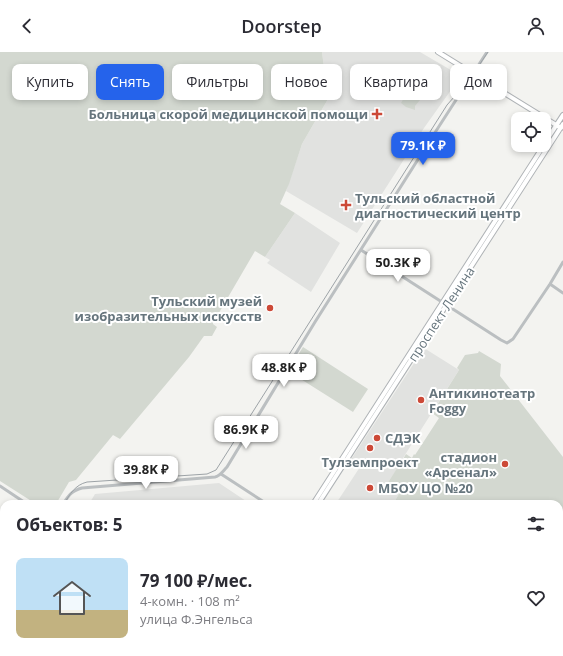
<!DOCTYPE html>
<html lang="ru">
<head>
<meta charset="utf-8">
<style>
  body { margin:0; font-family:"Open Sans",sans-serif; background:#f2f2f3; color:#2b2b33; height:100vh; display:flex; flex-direction:column; font-size:15px; white-space:nowrap }
  * { box-sizing:border-box; margin:0 }
  p { font-size:13px; color:#7c7c81 }
  .icon { flex:none; width:22px; height:22px; fill:none; stroke:currentColor; stroke-width:2; stroke-linecap:round; stroke-linejoin:round }
  .map { position:relative; flex:1; overflow:hidden }
  .drawer { position:absolute; left:0px; top:448px; width:563px; height:156px; display:flex; flex-direction:column; background:#fff; border-radius:12px 12px 0 0; box-shadow:0 2px 6px #0003 }
  .drawer>* { flex:none }
  .banner { position:absolute; left:12px; top:12px; width:539px; height:36px; display:flex; gap:8px }
  .fabs { position:absolute; left:511px; top:60px; display:grid; gap:8px }
  .fabs a { display:grid; place-items:center; width:40px; height:40px; border-radius:8px; background:#fff; box-shadow:0 2px 6px #0003; font-size:20px }
  .price { position:absolute; translate:-50% -34px; padding:0 9px; border-radius:8px; background:#fff; color:#222; font-size:13px; line-height:26px; filter:drop-shadow(0 1px 2px #0008) }
  .price::after { content:''; position:absolute; left:50%; top:24px; width:12px; height:9px; margin-left:-6px; background:inherit; clip-path:polygon(0 0,100% 0,50% 100%) }
  .price.active { background:#2563eb; color:#fff }
  ul { padding:0; list-style:none }
  li { display:flex; align-items:center; gap:12px; height:100px; padding:0 16px }
  li span { display:grid; place-items:center; flex:none; width:112px; height:80px; border-radius:8px; color:#555 }
  li>.icon { margin-inline-start:auto }
  span .icon { width:48px; height:48px; fill:#fffc; stroke-width:1 }
  li b { font-size:17px }
  h2 { display:flex; justify-content:space-between; align-items:center; height:48px; padding:0 16px; font-size:17px }
  .tag { padding:0 14px; border-radius:8px; background:#fff; box-shadow:0 2px 6px #0003; font-size:14px; line-height:36px }
  .tag.active { background:#2563eb; color:#fff }
  header { display:flex; justify-content:space-between; align-items:center; height:52px; padding:0 16px; background:#fff; font-size:18px; font-weight:600 }
  .map>svg:first-child { display:block }
  .built { fill:#e1e2e0 }
  .green { fill:#d3d8d0 }
  .lines { fill:none; stroke-linecap:round; stroke-linejoin:round }
  .major-casing { stroke:#afb3b6; stroke-width:6 }
  .minor { stroke:#bbbfc1; stroke-width:3 }
  .major { stroke:#fff; stroke-width:4 }
  .tram { stroke:#9da3a7; stroke-width:1 }
  .poi-dot { fill:#cc4937; stroke:#fff; stroke-width:1.5 }
  .labels { text-anchor:middle; dominant-baseline:central; stroke-width:4; stroke-linejoin:round; paint-order:stroke }
  .poi-label { font-size:13px; font-weight:bold; fill:#66757d; stroke:#fff; text-anchor:start }
  .street-label { font-size:13px; fill:#66757d; stroke:#fff }
</style>
</head>
<body>
<header><svg class="icon" aria-label="back" viewBox="0 0 24 24"><path d="M15 5l-7 7 7 7"/></svg>Doorstep<svg class="icon" aria-label="person" viewBox="0 0 24 24"><circle cx="12" cy="8" r="4"/><path d="M4 21q1-7 8-7t8 7"/></svg></header>
<div class="map">
<svg width="563" height="604" viewBox="0 0 563 604">
  <rect width="100%" height="100%" fill="#f3f3f0"/>
  <!-- built -->
  <path class="built" d="M322 0H420L461 24 424 76 357 181 286 139 302 92 328 47Z
    M295 161 340 191 311 240 267 211 270 208 265 205Z
    M424 296 459 318 403 406 406 408 403 412 401 411 387 432 400 440 393 452H342L337 450 360 415 350 409Z
    M219 431 249 451V452H89L95 442Z
    M111 600H166L165 604H118Z"/>
  <!-- green -->
  <path class="green" d="M0 0H322L328 47 302 92 289 132 280 152 295 161 265 205 255 199 213 271V272L217 275 212 284H204L189 305 120 387 113 383 76 428 69 430 56 452H36L0 429Z
    M416 25 437 38 434 43 429 40 422 39 419 46 420 48 415 54V58L406 55 401 51Z
    M303 295 368 337 353 360 288 319Z
    M479 299 501 312 500 324 563 405V604H560L555 600H559V452H393L400 440 387 432 401 410 404 412 406 408 403 407 406 402 412 406 414 402 415 403 439 366 432 361 459 318 457 316 465 303 478 301Z"/>
  <g class="lines">
    <defs>
      <path id="major" d="M438 0 561 76
        M544 92 563 63
        M313 452 544 93
        M318 452C399 325 482 199 563 72
        M216 604 218 600
        M221 604 224 600"/>
    </defs>
    <!-- major casing -->
    <use href="#major" class="major-casing"/>
    <!-- minor -->
    <path class="minor" d="M361 198 501 288 507 291 513 287 550 232 563 210
      M550 232 563 241
      M221 422 267 452
      M0 434 27 452
      M63 452C69 443 71 439 82 436L215 425C220 424 223 419 227 415L315 270 436 79 487 0
      M0 549 4 543
      M0 588 4 591
      M19 600 25 604
      M257 600 263 604
      M492 600 498 604
      M542 600 548 604
      M112 604 114 600
      M384 604 386 600
      M462 604 464 600"/>
    <!-- major -->
    <use href="#major" class="major"/>
    <!-- tram -->
    <path class="tram" d="M64 452C70 442 75 433 87 430L207 422 216 418 447 53 469 28 488 0
      M0 551 4 544
      M543 600 549 604
      M463 604 465 600"/>
  </g>
  <!-- markers -->
  <g class="poi-dot">
    <path d="M375 56h4v4h4v4h-4v4h-4v-4h-4v-4h4z"/>
    <path d="M344 147h4v4h4v4h-4v4h-4v-4h-4v-4h4z"/>
    <circle cx="270" cy="256" r="4"/>
    <circle cx="421" cy="348" r="4"/>
    <circle cx="377" cy="386" r="4"/>
    <circle cx="370" cy="396" r="4"/>
    <circle cx="505" cy="412" r="4"/>
    <circle cx="370" cy="436" r="4"/>
  </g>
  <g class="labels">
    <!-- poi labels -->
    <g class="poi-label">
      <text x="368" y="62" text-anchor="end">Больница скорой медицинской помощи</text>
      <text x="355" y="146">Тульский областной<tspan x="355" dy="15">диагностический центр</tspan></text>
      <text x="262" y="249" text-anchor="end">Тульский музей<tspan x="262" dy="15">изобразительных искусств</tspan></text>
      <text x="429" y="341">Антикинотеатр<tspan x="429" dy="15">Foggy</tspan></text>
      <text x="385" y="386">СДЭК</text>
      <text x="497" y="405" text-anchor="end">стадион<tspan x="497" dy="15">«Арсенал»</tspan></text>
      <text x="370" y="410" text-anchor="middle">Тулземпроект</text>
      <text x="378" y="436">МБОУ ЦО №20</text>
    </g>
    <!-- street labels -->
    <g class="street-label">
      <text transform="translate(441 262) rotate(-57)">проспект Ленина</text>
    </g>
  </g>
</svg>
<div class="fabs">
<a><svg class="icon" aria-label="locate" viewBox="0 0 24 24"><circle cx="12" cy="12" r="6"/><path d="M12 2v4M12 18v4M2 12h4M18 12h4"/></svg></a>
</div>
<b class="price active" style="left:423px;top:114px">79.1K ₽</b>
<b class="price" style="left:398px;top:231px">50.3K ₽</b>
<b class="price" style="left:284px;top:336px">48.8K ₽</b>
<b class="price" style="left:246px;top:398px">86.9K ₽</b>
<b class="price" style="left:146px;top:438px">39.8K ₽</b>
<div class="banner">
<a class="tag">Купить</a>
<a class="tag active">Снять</a>
<a class="tag">Фильтры</a>
<a class="tag">Новое</a>
<a class="tag">Квартира</a>
<a class="tag">Дом</a>
</div>
<section class="drawer">
<h2>Объектов: 5<svg class="icon" aria-label="filters" viewBox="0 0 24 24"><path d="M4 7h16M4 17h16"/><circle cx="9" cy="7" r="2"/><circle cx="15" cy="17" r="2"/></svg></h2>
<ul>
<li><span style="background:linear-gradient(#bfe0f5 65%,#c2b280 0)"><svg class="icon" aria-label="home" viewBox="0 0 24 24"><path d="M3 11l9-7 9 7M6 9v11h12V9"/></svg></span><div><b>79 100 ₽/мес.</b><p>4-комн. · 108 m²</p><p>улица Ф.Энгельса</p></div><svg class="icon" aria-label="heart" viewBox="0 0 24 24"><path d="M12 20l-8-8c-3-5 5-10 8-4 3-6 11-1 8 4z"/></svg></li>
</ul>
</section>
</div>
</body>
</html>
